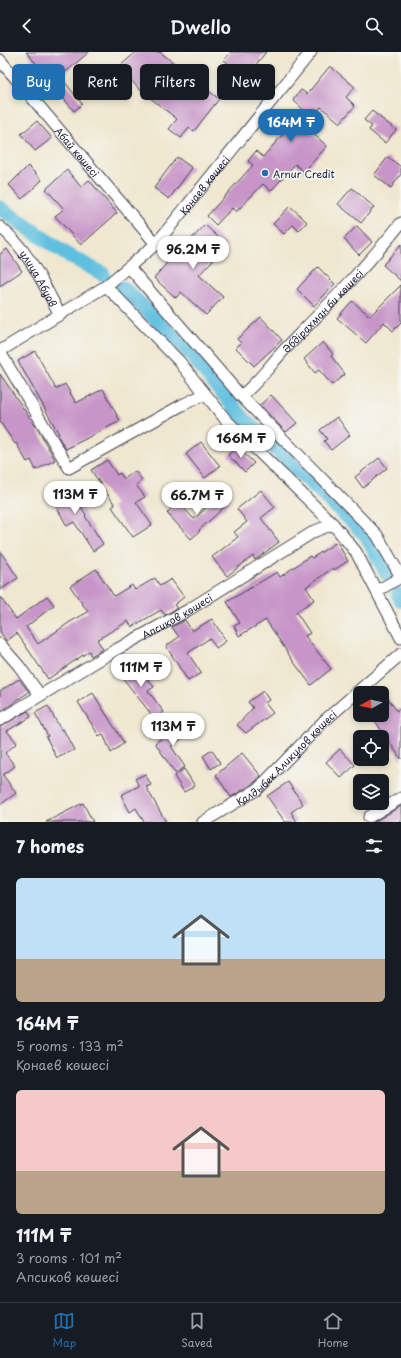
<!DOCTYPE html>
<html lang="en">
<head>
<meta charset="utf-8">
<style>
  body { margin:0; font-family:"Playpen Sans",sans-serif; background:#242831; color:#f1f3f6; height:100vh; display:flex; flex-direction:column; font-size:15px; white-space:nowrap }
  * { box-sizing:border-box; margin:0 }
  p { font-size:13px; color:#9ea1a6 }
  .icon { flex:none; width:22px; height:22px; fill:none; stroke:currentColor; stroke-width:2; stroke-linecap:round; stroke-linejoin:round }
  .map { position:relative; height:770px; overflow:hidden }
  .sheet { display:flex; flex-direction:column; background:#171b24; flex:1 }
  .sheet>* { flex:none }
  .top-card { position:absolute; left:12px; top:12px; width:377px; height:36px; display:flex; gap:8px }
  .needle { width:26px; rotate:262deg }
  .controls { position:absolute; left:353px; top:634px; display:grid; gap:8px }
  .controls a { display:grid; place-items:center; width:36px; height:36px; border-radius:6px; background:#171b24; box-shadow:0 2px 6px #0003; font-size:20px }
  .price { position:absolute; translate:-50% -34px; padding:0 9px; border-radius:14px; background:#fff; color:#222; font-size:13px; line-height:26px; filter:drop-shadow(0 1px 2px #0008) }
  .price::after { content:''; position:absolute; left:50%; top:24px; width:12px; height:9px; margin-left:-6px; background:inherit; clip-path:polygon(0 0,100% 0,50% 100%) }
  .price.on { background:#1f6fb2; color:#fff }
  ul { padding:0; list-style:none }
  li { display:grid; align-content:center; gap:8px; height:212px; padding:0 16px }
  li span { display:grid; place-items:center; height:124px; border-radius:6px; color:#555 }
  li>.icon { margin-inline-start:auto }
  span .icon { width:72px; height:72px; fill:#fffc; stroke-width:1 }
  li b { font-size:17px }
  h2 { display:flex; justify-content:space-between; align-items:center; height:48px; padding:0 16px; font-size:17px }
  .chip { padding:0 14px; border-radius:6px; background:#171b24; box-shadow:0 2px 6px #0003; font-size:14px; line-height:36px }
  .chip.on { background:#1f6fb2; color:#fff }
  header { display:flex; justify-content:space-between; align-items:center; height:52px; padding:0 16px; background:#171b24; font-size:18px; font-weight:600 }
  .tabs { display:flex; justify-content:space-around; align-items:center; height:56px; border-top:1px solid #363941; background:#171b24; font-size:11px; color:#9ea1a6 }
  .tabs a { display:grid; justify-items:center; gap:2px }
  .tabs .on { color:#1f6fb2 }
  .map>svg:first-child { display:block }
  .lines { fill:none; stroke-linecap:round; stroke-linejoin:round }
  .canal { stroke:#61bfdf; stroke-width:15 }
  .building { fill:#c795c8 }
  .minor-casing { stroke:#414051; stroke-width:13 }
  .minor { stroke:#fff; stroke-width:11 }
  .poi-dot { fill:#1f6fb2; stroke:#f6f6f2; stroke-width:1.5 }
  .labels { text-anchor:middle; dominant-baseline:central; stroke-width:3.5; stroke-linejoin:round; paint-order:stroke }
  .street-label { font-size:10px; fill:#22223b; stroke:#f6f6f2 }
  .poi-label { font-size:10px; fill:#22223b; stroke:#f6f6f2; text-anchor:start }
</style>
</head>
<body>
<header><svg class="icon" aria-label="back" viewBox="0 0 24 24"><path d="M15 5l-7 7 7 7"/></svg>Dwello<svg class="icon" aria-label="search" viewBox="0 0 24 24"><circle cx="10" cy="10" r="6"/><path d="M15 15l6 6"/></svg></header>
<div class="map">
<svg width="401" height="770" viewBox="0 0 401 770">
  <rect width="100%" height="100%" fill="#f6f6f2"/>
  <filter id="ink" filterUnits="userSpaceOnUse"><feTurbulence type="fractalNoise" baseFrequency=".025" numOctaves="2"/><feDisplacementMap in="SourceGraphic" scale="8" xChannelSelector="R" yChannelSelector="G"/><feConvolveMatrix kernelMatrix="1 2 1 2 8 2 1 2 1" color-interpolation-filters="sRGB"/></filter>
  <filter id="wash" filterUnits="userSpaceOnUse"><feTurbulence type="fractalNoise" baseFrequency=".012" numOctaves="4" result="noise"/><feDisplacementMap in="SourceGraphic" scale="16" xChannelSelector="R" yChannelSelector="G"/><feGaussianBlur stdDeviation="0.9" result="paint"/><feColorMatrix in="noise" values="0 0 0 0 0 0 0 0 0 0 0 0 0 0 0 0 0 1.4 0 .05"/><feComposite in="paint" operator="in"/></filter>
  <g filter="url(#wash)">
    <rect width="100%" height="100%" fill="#efe7cf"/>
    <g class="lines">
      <!-- canal -->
      <path class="canal" d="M0 156 66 202 103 222
        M122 236 131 243 189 300 243 366 366 483 387 522
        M398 542 401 548"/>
    </g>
    <g id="blocks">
      <!-- building -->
      <path class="building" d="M26 0H89L53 31Z
        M136 0H160L219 47 194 79 189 76 181 86 169 77 177 67 140 38 119 15Z
        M231 0H266L246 25 224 8Z
        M330 14 355 35 346 45 355 54 340 71 321 55 304 74 327 94 304 120 295 112 271 139 263 132 236 160 232 156 216 173 207 164 253 113 248 109 256 99 263 105 304 58 293 48 301 38 307 42Z
        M64 29 82 52 74 59 55 36Z
        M372 59 396 78 385 91 369 78 372 74 364 68Z
        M37 69 52 86 35 99 21 82Z
        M177 105 192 116 169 147 154 136Z
        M388 105 401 115V122L391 136 374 123Z
        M28 114 42 128 22 147 9 133Z
        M67 118 81 135 89 128 117 161 81 193 55 164 64 157 46 137Z
        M352 136 374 155 361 171 338 152Z
        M290 154 307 170 299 179 293 173 284 182 273 172Z
        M205 173 227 193 199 223 223 245 206 263 181 240 176 246 154 226 177 199 179 200Z
        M357 174 372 190 359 203 344 187Z
        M401 192V229L383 213Z
        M7 197 22 219 0 234V202Z
        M318 215 335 232 314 254 297 237Z
        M401 233V271L393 279 384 270 366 291 337 266 352 249 370 264Z
        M261 265 282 288 254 314 236 296 241 291 237 287Z
        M323 290 333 302 331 304 345 322 332 333 319 318 315 321 304 307Z
        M35 299 56 337 65 332 76 351 103 337 120 369 66 397 57 383 59 382 18 309Z
        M0 322 36 375 53 404 55 408 36 418 31 408 27 410 16 391 15 392 0 370Z
        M271 343 297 371 286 380 260 353Z
        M337 365 350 383 331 398 324 389 327 387 320 378Z
        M201 390 220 414 205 426 186 402Z
        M237 395 254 411 245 420 228 403Z
        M379 406 387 416 363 436 355 425Z
        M107 408 117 423 120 421 124 427 135 419 142 428 136 433 145 445 136 450 152 473 133 485 112 455 115 453 91 418Z
        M68 432 86 463 85 464 103 492 93 499 74 470 67 474 50 443Z
        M261 438 275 455 261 466 279 490 255 508 253 504 227 524 212 505 238 485 234 480 247 470 237 457Z
        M222 441 230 450 199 478 200 479 191 487 167 461 178 450 194 467Z
        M337 490 348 509 334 518 333 516 306 535 314 548 296 560 310 581 305 584 331 617 311 633 293 609 266 568 239 584 234 574 240 571 227 550 277 520 280 525 310 504 312 506Z
        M0 499 18 526 0 538Z
        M96 517 114 544 132 533 135 538 155 526 160 534 171 527 184 545 174 553 177 556 165 563 161 558 132 575 128 569 97 588 103 597 91 604 89 599 48 627 17 581 7 589 0 580V545L16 567 47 544 54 553 26 575 38 592 70 570 88 560 70 534Z
        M212 567 226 589 216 596 210 586 188 601 201 621 188 629 166 594 179 585 172 575 185 568 192 579Z
        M132 608 154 635 148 639 164 660 155 667 118 620Z
        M19 627 29 640 0 660V639Z
        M382 638 397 659 401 656V707L371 663H382Z
        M263 639 269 648 265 651 273 661 246 681 237 673 253 656 248 650Z
        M93 641 124 691 111 701 103 682 99 684 78 650Z
        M48 654 61 678 63 677 74 698 57 706 46 685 48 684 35 661Z
        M28 659 31 665 7 679 17 691 5 701 15 714 3 723 16 741 0 753V675Z
        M185 671 191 680 171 694 185 715 175 721 155 691Z
        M340 697 355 713 341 726 326 710Z
        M212 698 220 711 211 717 203 704Z
        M242 701 261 724 254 731 231 745 216 723Z
        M184 717 195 734 184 740 174 724Z
        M145 722 151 733 146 735 166 770H144L136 756 130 760 121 743 139 734 135 727Z
        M288 730 303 752 291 760 297 770H285L267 744Z
        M83 751 93 770H46Z
        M401 754V770H374Z"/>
    </g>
  </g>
  <g filter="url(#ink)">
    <use href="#blocks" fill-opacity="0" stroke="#414051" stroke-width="1"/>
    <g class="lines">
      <defs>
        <g id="minor">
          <path id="s1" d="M0 8 156 192"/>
          <path id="s2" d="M0 175C28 197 43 231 60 263"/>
          <path d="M129 215 241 344 377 483 401 525"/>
          <path d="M106 234 179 309 226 368 333 472 356 500 401 586"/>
          <path id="s3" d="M0 299 106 234 156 192 311 0"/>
          <path d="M0 300 69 416 182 353 205 342"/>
          <path id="s4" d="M241 344C258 331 270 313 285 297 325 256 365 216 401 171"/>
          <path d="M377 539 401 525"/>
          <path d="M0 592 19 614 40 643"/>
          <path id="s5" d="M0 668 112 600 188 558 315 479 333 472"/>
          <path d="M369 765 401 746"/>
          <path id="s6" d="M203 770 258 737 324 669 401 602"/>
        </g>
      </defs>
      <!-- minor casing -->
      <use href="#minor" class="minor-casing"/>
      <!-- minor -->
      <use href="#minor" class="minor"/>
    </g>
  </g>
  <!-- markers -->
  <circle class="poi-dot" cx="265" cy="121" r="4"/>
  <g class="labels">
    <!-- street labels -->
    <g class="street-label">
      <text stroke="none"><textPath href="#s1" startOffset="120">Абай көшесі</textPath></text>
      <text stroke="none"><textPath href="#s3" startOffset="266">Қонаев көшесі</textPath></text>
      <text stroke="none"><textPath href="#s2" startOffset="65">улица Абуов</textPath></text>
      <text stroke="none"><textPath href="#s4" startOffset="118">Әбдірахман би көшесі</textPath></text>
      <text stroke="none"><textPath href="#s5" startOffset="205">Апсиков көшесі</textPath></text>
      <text stroke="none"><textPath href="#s6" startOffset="106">Қалдыбек Аликулов көшесі</textPath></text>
    </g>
    <!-- poi labels -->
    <g class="poi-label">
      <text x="273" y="121">Arnur Credit</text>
    </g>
  </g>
</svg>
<div class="controls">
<a><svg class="needle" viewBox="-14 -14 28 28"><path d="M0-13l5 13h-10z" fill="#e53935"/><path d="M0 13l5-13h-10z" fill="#9ea1a6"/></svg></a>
<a><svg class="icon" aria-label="locate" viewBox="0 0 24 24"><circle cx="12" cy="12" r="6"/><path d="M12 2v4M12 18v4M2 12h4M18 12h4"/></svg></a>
<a><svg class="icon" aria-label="layers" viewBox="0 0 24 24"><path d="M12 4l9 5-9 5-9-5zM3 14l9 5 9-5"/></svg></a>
</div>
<b class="price on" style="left:291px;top:91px">164M ₸</b>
<b class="price" style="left:193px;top:218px">96.2M ₸</b>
<b class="price" style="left:241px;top:407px">166M ₸</b>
<b class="price" style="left:75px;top:463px">113M ₸</b>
<b class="price" style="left:197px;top:464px">66.7M ₸</b>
<b class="price" style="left:141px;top:636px">111M ₸</b>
<b class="price" style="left:173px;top:695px">113M ₸</b>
<div class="top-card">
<a class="chip on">Buy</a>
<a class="chip">Rent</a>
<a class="chip">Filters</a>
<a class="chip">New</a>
</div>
</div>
<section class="sheet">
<h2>7 homes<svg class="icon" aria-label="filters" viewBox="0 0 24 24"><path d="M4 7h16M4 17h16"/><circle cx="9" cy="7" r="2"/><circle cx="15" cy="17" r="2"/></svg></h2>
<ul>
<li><span style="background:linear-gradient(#bfe0f5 65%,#b9a48a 0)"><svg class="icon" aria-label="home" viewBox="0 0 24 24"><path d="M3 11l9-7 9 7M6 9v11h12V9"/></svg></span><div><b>164M ₸</b><p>5 rooms · 133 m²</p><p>Қонаев көшесі</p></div></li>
<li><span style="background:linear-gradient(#f6c9c9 65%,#b9a48a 0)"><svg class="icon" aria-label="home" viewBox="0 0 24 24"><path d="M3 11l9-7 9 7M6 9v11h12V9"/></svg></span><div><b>111M ₸</b><p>3 rooms · 101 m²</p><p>Апсиков көшесі</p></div></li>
</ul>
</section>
<nav class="tabs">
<a class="on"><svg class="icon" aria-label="map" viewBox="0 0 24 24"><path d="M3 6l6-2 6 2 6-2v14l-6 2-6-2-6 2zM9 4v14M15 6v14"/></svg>Map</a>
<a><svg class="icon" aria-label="saved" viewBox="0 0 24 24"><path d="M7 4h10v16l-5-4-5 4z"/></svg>Saved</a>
<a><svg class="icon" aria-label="home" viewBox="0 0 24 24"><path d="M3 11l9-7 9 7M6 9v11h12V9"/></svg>Home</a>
</nav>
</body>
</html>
